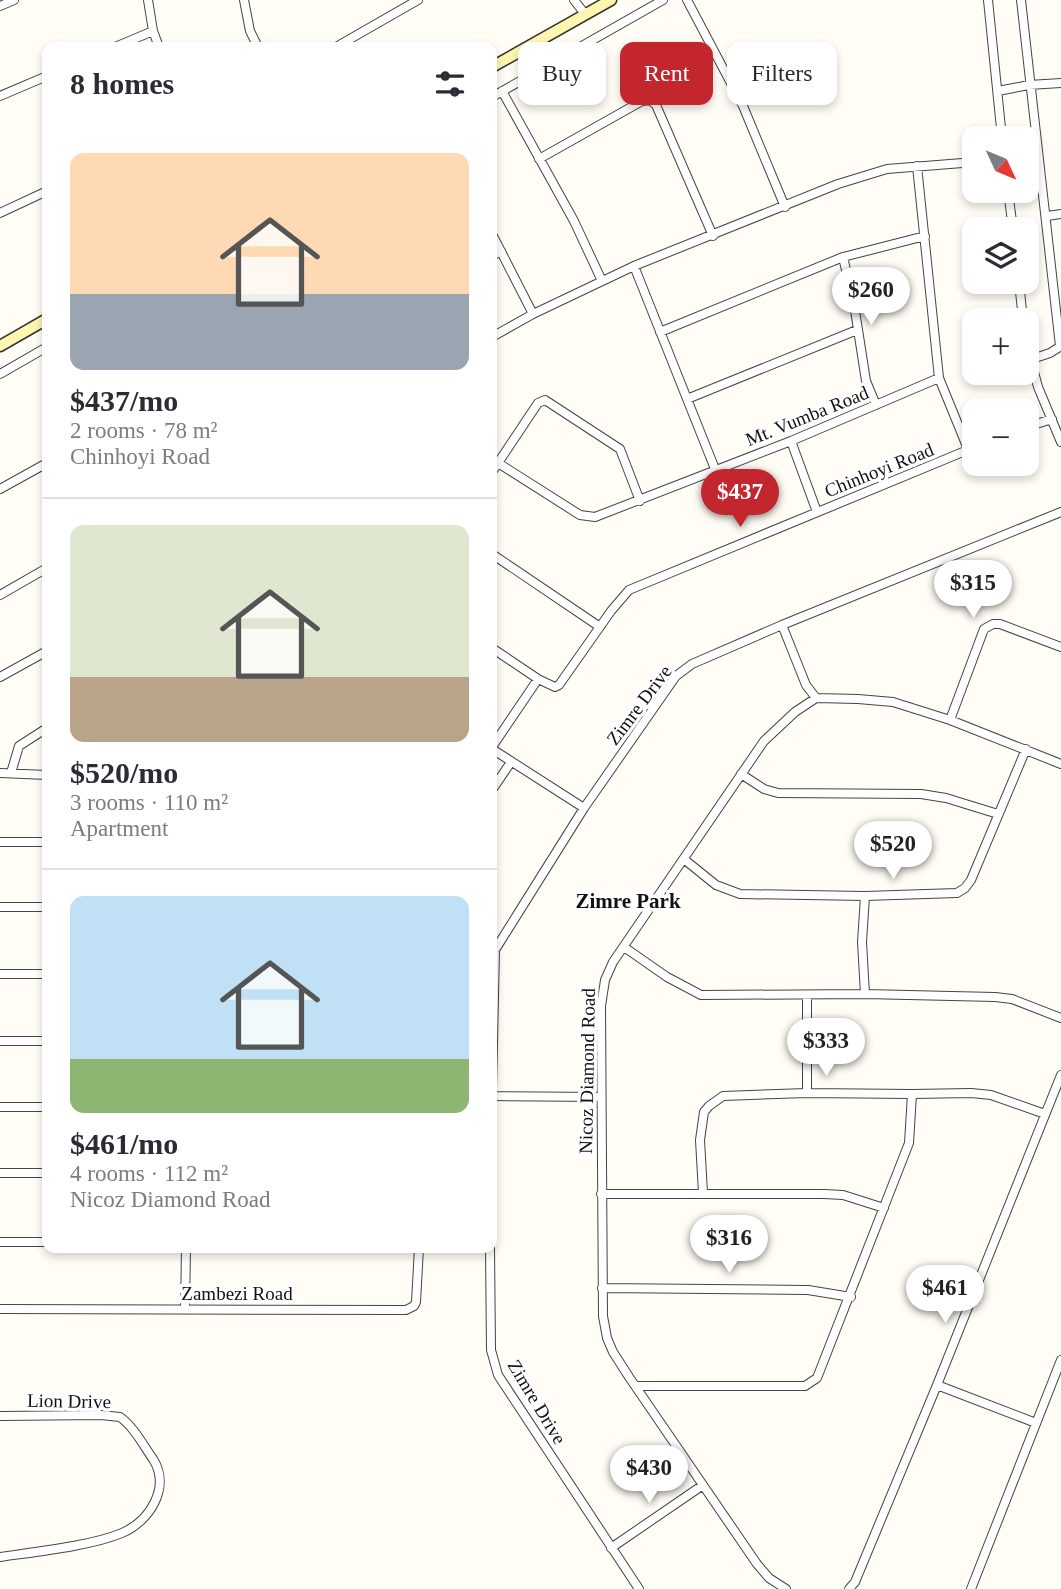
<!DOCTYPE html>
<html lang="en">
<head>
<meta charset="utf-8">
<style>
  body { margin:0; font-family:Georgia,serif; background:#f7f7f7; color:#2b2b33; height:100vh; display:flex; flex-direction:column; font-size:26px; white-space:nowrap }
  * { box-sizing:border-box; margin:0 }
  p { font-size:23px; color:#7c7c81 }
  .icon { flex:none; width:38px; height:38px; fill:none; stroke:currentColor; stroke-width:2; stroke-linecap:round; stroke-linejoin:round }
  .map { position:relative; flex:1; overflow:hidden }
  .panel { position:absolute; left:42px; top:42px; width:455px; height:1211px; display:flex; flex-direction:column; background:#fff; border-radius:14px; box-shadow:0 4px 10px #0003 }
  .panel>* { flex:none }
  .guide { position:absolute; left:518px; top:42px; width:438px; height:63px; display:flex; gap:14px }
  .needle { width:46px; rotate:134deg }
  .tools { position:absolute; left:962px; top:126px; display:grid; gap:14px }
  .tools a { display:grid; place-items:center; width:77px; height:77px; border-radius:14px; background:#fff; box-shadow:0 4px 10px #0003; font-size:35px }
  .price { position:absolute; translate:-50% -60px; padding:0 16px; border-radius:24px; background:#fff; color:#222; font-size:23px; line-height:46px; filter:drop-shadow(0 2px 4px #0008) }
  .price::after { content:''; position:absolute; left:50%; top:42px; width:21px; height:16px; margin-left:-10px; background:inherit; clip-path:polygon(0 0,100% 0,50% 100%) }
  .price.selected { background:#c4262e; color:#fff }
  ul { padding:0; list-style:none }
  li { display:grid; align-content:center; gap:14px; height:371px; padding:0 28px }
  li+li { border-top:2px solid #e1e1e2 }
  li span { display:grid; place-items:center; height:217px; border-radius:14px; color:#555 }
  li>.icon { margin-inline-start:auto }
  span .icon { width:126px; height:126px; fill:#fffc; stroke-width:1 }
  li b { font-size:30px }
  h2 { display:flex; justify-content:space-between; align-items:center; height:84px; padding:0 28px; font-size:30px }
  .pill { padding:0 24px; border-radius:14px; background:#fff; box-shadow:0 4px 10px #0003; font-size:24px; line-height:63px }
  .pill.selected { background:#c4262e; color:#fff }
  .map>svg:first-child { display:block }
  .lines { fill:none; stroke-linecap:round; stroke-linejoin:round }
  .street-casing { stroke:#444; stroke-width:10 }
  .secondary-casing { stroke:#333; stroke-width:13 }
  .street { stroke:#fff; stroke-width:8 }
  .secondary { stroke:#fff6b0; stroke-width:10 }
  .labels { text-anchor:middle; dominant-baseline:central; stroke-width:7; stroke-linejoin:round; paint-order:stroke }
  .street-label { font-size:19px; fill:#111; stroke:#fff }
  .neighbourhood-label { font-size:21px; font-weight:bold; fill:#111; stroke:#fff }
</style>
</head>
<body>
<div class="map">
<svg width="1061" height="1589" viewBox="0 0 1061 1589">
  <rect width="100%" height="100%" fill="#fffdf5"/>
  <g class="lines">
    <defs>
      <path id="street" d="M148 0 153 31 159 47
        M244 0 250 31 258 47
        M574 0 585 14
        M687 0 743 106 785 207
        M988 0 1002 138
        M1021 0 1060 346
        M0 6 14 0
        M115 47 153 31
        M336 47 418 0
        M502 91 574 221 602 281
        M998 91 1029 85 1061 83
        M0 96 47 76
        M492 97 663 0
        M539 159 642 101 650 100 656 105 713 236
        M917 166 939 378 968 449
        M1008 191 1013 229
        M0 213 47 191
        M1047 216 1061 214
        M492 234 533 314
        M492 256 501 251
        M843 257 854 304 866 381 876 405
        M634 266 715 469
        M1019 282 1023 320
        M660 332 843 257 925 236
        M492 337 533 314 634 266 838 184 887 169 975 162
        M1027 346 1038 387 1061 442
        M1029 360 1050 353 1061 346
        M0 374 47 347
        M687 399 857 330
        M1027 427 1052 419
        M791 441 817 512
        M498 463 580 515 595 517 791 441 939 378
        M492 472 538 403 545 400 620 449 640 501
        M0 489 47 463
        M492 554 600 627
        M0 595 47 568
        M782 625 806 685 816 698
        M492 648 538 679 555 687 559 685 611 611 629 590 975 447
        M0 677 47 651
        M950 720 984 629 993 624H1000L1061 647
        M492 747 538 679
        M492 749 584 808
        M0 773 47 775
        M11 773 19 746 47 728
        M741 774 764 789 778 793 921 794 946 798 998 814
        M492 790 511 762
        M0 842H47
        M685 860 716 885 740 894 865 896 957 893 965 888 971 880 1026 749
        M0 907H47
        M624 947 667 977 701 995 865 994 995 997 1012 999 1061 1018
        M0 974H47
        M865 994 862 942 865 896
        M807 996V1093
        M0 1041H47
        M492 1089 495 950 584 808 676 676 692 664 782 625 1061 512
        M912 1094 971 1093 991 1095 1045 1114
        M492 1096 601 1097
        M0 1107H47
        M0 1173H47
        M601 1194H824L843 1195 884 1208
        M0 1242H47
        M490 1248 491 1350 498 1375 639 1589
        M602 1288 808 1290 851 1297
        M0 1309 406 1310 414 1306 416 1302 419 1248
        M185 1309 186 1248
        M937 1385 1036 1423
        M636 1386H805L817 1378 909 1143 912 1094 807 1093 723 1096 709 1106 704 1112 700 1140 703 1193
        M0 1416 101 1415 120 1417C134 1427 143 1445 153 1459 171 1487 150 1521 122 1533 91 1546 34 1552 0 1557
        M611 1548 703 1485
        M786 1589 769 1578 757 1564 629 1377 613 1352 607 1338 603 1316 601 1006 605 980 613 962 764 741 795 712 816 698 858 699 893 702 950 720 1061 764
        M849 1589 855 1582 937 1385 1061 1075
        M971 1589 1061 1360"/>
      <path id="secondary" d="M492 67 611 0
        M0 346 47 319"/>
    </defs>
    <!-- street casing -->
    <use href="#street" class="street-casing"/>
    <!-- secondary casing -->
    <use href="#secondary" class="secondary-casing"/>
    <!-- street -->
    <use href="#street" class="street"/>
    <!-- secondary -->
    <use href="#secondary" class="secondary"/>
  </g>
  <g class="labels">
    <!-- street labels -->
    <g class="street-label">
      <text transform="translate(807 416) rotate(-22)">Mt. Vumba Road</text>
      <text transform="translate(879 470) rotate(-22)">Chinhoyi Road</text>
      <text transform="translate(639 705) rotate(-53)">Zimre Drive</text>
      <text transform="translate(587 1071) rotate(-89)">Nicoz Diamond Road</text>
      <text x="237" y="1293">Zambezi Road</text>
      <text transform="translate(69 1401) rotate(1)">Lion Drive</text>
      <text transform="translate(537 1402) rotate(59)">Zimre Drive</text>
    </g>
    <!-- neighbourhood labels -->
    <g class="neighbourhood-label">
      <text x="628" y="901">Zimre Park</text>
    </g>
  </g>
</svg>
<div class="tools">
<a><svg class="needle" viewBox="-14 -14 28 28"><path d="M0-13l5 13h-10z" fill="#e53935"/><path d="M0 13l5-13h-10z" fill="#7c7c81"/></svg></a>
<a><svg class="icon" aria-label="layers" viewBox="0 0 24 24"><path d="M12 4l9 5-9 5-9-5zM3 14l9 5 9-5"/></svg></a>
<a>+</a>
<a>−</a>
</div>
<b class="price" style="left:871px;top:327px">$260</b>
<b class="price selected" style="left:740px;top:529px">$437</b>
<b class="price" style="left:973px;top:620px">$315</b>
<b class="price" style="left:893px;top:881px">$520</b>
<b class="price" style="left:826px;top:1078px">$333</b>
<b class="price" style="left:729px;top:1275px">$316</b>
<b class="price" style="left:945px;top:1325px">$461</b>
<b class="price" style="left:649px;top:1505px">$430</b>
<div class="guide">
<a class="pill">Buy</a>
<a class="pill selected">Rent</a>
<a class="pill">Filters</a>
</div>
<section class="panel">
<h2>8 homes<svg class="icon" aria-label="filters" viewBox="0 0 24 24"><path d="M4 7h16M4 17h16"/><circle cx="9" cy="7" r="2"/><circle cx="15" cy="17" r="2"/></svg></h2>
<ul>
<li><span style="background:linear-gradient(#ffd9b3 65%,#9aa5b1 0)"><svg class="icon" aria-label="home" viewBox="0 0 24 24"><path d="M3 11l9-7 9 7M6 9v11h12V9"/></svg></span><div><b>$437/mo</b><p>2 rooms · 78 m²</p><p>Chinhoyi Road</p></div></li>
<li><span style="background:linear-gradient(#dfe7d0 70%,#b9a48a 0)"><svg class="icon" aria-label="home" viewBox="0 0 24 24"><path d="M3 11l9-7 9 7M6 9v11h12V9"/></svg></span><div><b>$520/mo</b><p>3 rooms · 110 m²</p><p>Apartment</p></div></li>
<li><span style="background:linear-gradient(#bfe0f5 75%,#8fb573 0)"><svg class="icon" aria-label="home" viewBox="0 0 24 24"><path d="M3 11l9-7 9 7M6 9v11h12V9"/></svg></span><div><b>$461/mo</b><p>4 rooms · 112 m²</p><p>Nicoz Diamond Road</p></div></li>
</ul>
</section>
</div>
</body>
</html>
